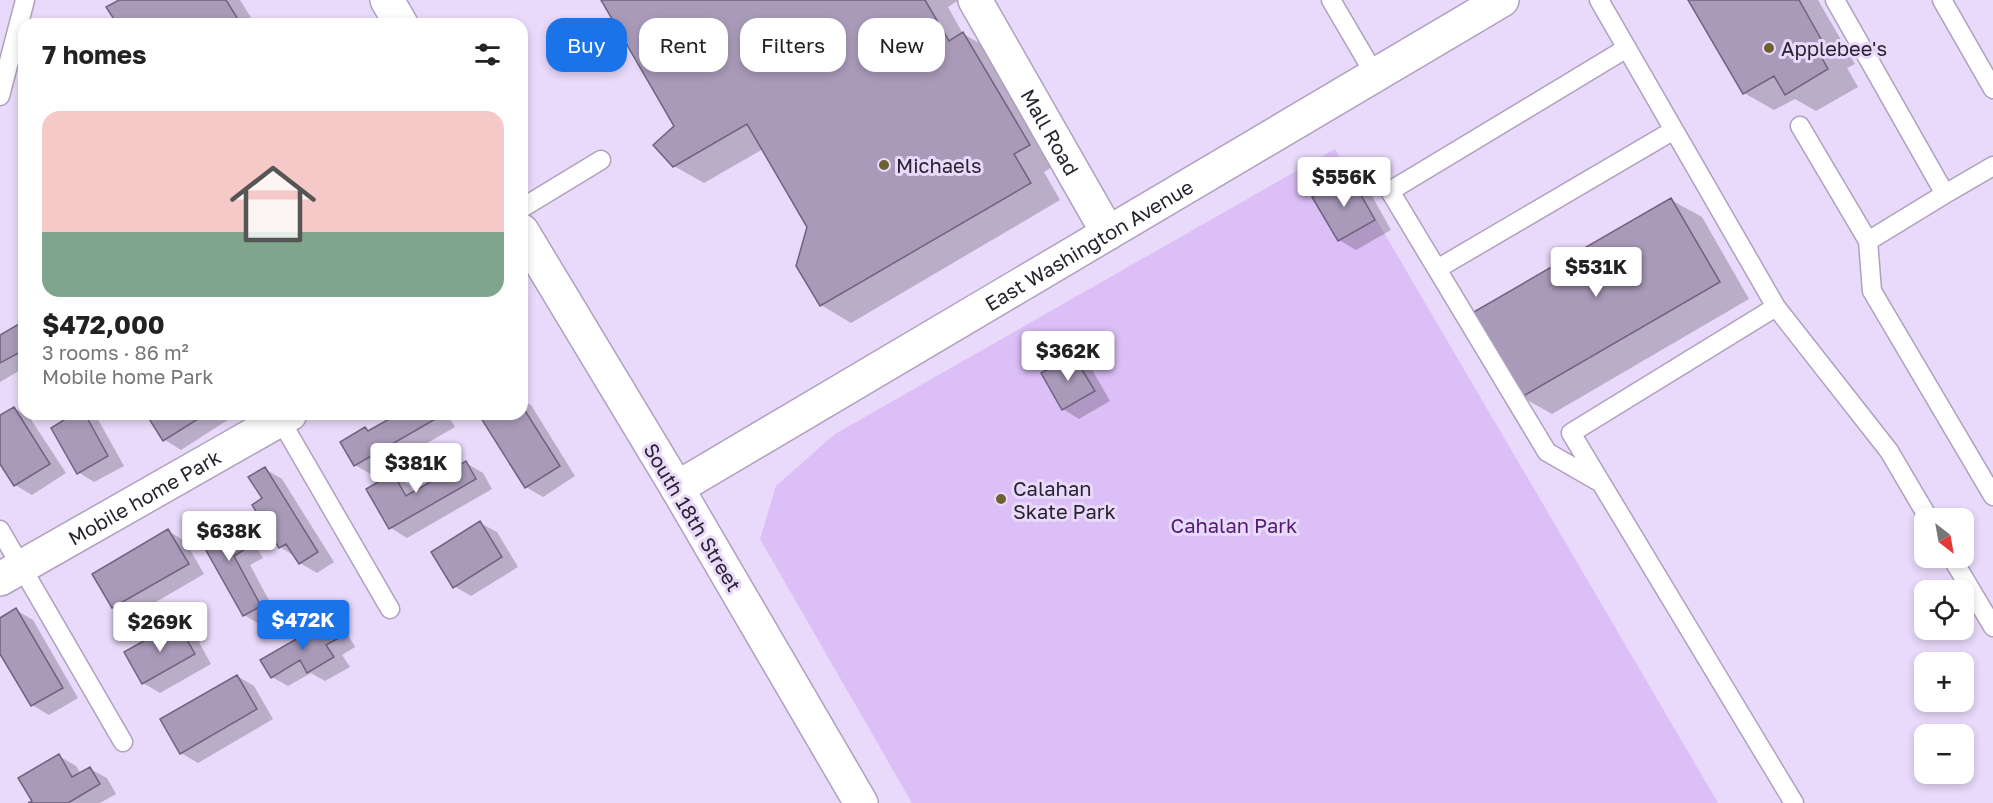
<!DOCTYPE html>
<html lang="en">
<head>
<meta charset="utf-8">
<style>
  body { margin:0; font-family:"Golos Text",sans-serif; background:#f6f6f6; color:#222; height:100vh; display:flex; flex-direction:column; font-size:22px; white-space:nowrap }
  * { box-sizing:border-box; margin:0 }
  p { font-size:20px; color:#767676 }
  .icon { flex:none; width:33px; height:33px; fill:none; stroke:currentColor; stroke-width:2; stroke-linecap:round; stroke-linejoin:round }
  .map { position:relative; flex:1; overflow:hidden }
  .panel { position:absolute; left:18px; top:18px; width:510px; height:402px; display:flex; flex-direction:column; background:#fff; border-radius:18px; box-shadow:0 3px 9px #0003 }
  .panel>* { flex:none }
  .guide { position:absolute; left:546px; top:18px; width:570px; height:54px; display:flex; gap:12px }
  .needle { width:39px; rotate:149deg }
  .buttons { position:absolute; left:1914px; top:508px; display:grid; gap:12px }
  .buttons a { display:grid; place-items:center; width:60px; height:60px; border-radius:12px; background:#fff; box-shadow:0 3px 9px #0003; font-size:30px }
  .price { position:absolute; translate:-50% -51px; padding:0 14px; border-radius:6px; background:#fff; color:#222; font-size:20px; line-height:39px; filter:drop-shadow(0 2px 3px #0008) }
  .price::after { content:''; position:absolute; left:50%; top:36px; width:18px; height:14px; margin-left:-9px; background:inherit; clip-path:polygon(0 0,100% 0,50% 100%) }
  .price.on { background:#1a73e8; color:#fff }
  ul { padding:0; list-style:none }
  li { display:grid; align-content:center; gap:12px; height:318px; padding:0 24px }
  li+li { border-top:2px solid #e0e0e0 }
  li span { display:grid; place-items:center; height:186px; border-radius:18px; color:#555 }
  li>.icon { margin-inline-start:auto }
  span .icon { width:108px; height:108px; fill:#fffc; stroke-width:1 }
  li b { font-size:26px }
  h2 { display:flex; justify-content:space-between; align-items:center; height:72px; padding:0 24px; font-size:26px }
  .tag { padding:0 21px; border-radius:18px; background:#fff; box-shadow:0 3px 9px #0003; font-size:21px; line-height:54px }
  .tag.on { background:#1a73e8; color:#fff }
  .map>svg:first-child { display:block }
  .green { fill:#dbbff6 }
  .shadow { fill:#0003 }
  .building { fill:#a99ab9; stroke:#71627f; stroke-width:1.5 }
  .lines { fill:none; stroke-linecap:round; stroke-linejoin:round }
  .service-casing { stroke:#b0a0c0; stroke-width:21 }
  .minor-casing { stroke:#b0a0c0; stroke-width:36 }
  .tertiary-casing { stroke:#b0a0c0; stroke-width:36 }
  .service { stroke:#fff; stroke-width:18 }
  .minor { stroke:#fff; stroke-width:33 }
  .tertiary { stroke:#fff; stroke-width:33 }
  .poi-dot { fill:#6d622f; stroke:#e9d9fa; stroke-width:2 }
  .labels { text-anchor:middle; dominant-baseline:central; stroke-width:6; stroke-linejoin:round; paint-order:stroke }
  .poi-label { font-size:20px; fill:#29232f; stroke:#e9d9fa; text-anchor:start }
  .street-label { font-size:20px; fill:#29232f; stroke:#e9d9fa }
  .park-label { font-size:20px; fill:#511a76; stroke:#e9d9fa }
</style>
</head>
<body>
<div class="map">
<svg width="1993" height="803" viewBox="0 0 1993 803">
  <rect width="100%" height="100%" fill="#e9d9fa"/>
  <!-- green -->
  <path class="green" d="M1335 149 1718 803H912L760 539 776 486 835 434Z"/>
  <!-- shadow -->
  <path class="shadow" d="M121 0H240L255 24H118Z
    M602 0H959L948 7 963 34 994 51 1059 163 1044 172 1060 200 851 323 821 305 808 226 763 149 704 183 674 166 676 127Z
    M1690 0H1818L1855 64 1847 68 1858 87 1816 111 1795 99 1774 110 1744 93Z
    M1350 177 1367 187 1391 230 1356 250 1339 240Z
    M1671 200 1702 217 1749 299 1552 414 1522 397Z
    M24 323V368L0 382V337Z
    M1073 356 1090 366 1110 401 1079 419 1063 409Z
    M522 400 531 405 575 476 543 497 526 487 481 416 484 414H522Z
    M14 408 30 418 66 473 32 495 15 485 0 461V417Z
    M62 414H95L124 466 94 482 78 472 66 421Z
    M148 414H237L181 450 165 440Z
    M401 414H447L455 427 372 475 355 465 365 429 370 432Z
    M466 463 483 473 492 489 407 538 391 528 368 489 393 475 409 485 414 493Z
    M265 469 282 479 334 562 317 573 300 563 296 557 280 547 264 499Z
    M214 520 227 528 232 525 249 534 263 558 250 565 277 615 261 625 244 615Z
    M480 523 497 532 518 567 471 596 454 586Z
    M168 531 185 541 204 574 130 617 113 607Z
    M16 610 33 620 78 698 49 715 32 705 0 651V620Z
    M329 621 346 631 355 647 342 655 350 667 325 681 311 673 288 686 272 677Z
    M177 624 194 633 211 664 160 693 143 683Z
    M237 676 254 686 273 719 198 763 181 753Z
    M59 756 76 766 81 774 90 769 107 778 116 794 100 803H31Z"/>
  <!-- building -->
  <path class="building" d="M119 0H226L241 24H117L106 7Z
    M601 0H925L949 41 963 32 1030 145 1014 154 1031 183 820 306 796 266 807 227 747 124 673 167 653 145 674 126Z
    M1688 0H1799L1825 46 1818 51 1828 69 1785 95 1774 76 1743 94Z
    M1350 176 1375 220 1338 241 1312 197Z
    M1671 198 1720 282 1520 398 1472 313Z
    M24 321V350L0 363V335Z
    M1073 355 1095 391 1062 410 1041 373Z
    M522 406 560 466 525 488 479 415 522 414Z
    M14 407 50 464 14 486 0 464V415Z
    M61 414H85L108 456 77 474 51 428 64 420Z
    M146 414H206L163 441Z
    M398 414H437L439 417 354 466 340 442 365 427 368 431Z
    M466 461 476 479 389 529 366 489 393 473 406 496Z
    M265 467 318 552 299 564 286 544 279 548 252 505 262 498 248 477Z
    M214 519 220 530 232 523 247 548 234 556 261 606 243 616 194 529Z
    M480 521 502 557 453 588 431 552Z
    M168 529 189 564 112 608 92 574Z
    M16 608 63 688 31 706 0 654V618Z
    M329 620 339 638 326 645 334 657 307 673 300 660 271 678 260 660Z
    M177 622 195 654 142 684 124 652Z
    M237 675 257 709 180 754 160 719Z
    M59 754 72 777 90 767 100 784 68 803H28L32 801 18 778Z"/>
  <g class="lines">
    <defs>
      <path id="service" d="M1331 0 1375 75
        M1599 0 1776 307 1889 451 1929 519
        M1942 0 1993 89
        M0 96 25 0
        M1800 126 1868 241 1945 194 1835 0
        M1945 194 1993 166
        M522 208 601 160
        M1868 241 1872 291 1993 496
        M1437 269 1674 130
        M1776 307 1571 433 1794 803
        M277 414 390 609
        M1601 483 1547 452 1390 191 1627 48
        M0 530 123 742
        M1952 558 1993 627"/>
      <g id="minor">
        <path d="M387 0 401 24"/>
        <path id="s1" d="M975 0 1108 233"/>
        <path d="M522 231 677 488"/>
        <path id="s2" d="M0 579 290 414"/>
      </g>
      <g id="tertiary">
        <path id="s3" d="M861 803 677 488 1502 0"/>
      </g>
    </defs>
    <!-- service casing -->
    <use href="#service" class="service-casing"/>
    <!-- minor casing -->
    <use href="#minor" class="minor-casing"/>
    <!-- tertiary casing -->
    <use href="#tertiary" class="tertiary-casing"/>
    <!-- service -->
    <use href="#service" class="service"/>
    <!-- minor -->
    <use href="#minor" class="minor"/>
    <!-- tertiary -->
    <use href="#tertiary" class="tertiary"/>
  </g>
  <!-- markers -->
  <g class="poi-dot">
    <circle cx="1769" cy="48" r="6"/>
    <circle cx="884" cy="165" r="6"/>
    <circle cx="1001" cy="499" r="6"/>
  </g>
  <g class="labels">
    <!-- poi labels -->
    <g class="poi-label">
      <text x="1781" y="48">Applebee's</text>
      <text x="896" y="165">Michaels</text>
      <text x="1013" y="488">Calahan<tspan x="1013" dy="23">Skate Park</tspan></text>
    </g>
    <!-- street labels -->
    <g class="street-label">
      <text stroke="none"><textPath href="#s1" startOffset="152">Mall Road</textPath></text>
      <text stroke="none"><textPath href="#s3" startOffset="843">East Washington Avenue</textPath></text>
      <text stroke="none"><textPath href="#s2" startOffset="166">Mobile home Park</textPath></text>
      <text transform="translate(693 517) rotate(59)">South 18th Street</text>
    </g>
    <!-- park labels -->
    <g class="park-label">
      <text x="1234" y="525">Cahalan Park</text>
    </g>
  </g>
</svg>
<div class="buttons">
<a><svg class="needle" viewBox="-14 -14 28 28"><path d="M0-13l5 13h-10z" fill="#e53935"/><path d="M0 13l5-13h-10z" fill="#767676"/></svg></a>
<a><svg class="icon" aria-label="locate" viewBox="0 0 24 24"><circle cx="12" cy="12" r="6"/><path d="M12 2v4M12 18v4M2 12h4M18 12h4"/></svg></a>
<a>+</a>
<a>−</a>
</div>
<b class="price" style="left:1344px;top:208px">$556K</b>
<b class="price" style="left:1596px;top:298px">$531K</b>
<b class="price" style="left:1068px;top:382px">$362K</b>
<b class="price" style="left:416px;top:494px">$381K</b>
<b class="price" style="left:229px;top:562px">$638K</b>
<b class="price on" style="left:303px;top:651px">$472K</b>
<b class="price" style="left:160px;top:653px">$269K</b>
<div class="guide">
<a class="tag on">Buy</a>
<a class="tag">Rent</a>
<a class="tag">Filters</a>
<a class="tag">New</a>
</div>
<section class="panel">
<h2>7 homes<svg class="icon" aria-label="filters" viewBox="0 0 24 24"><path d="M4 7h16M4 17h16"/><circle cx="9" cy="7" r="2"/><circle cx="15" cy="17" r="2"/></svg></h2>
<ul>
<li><span style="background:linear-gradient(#f6c9c9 65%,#7fa58c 0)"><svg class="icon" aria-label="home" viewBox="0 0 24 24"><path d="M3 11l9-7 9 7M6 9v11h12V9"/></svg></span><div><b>$472,000</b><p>3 rooms · 86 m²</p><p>Mobile home Park</p></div></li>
</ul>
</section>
</div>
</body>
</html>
